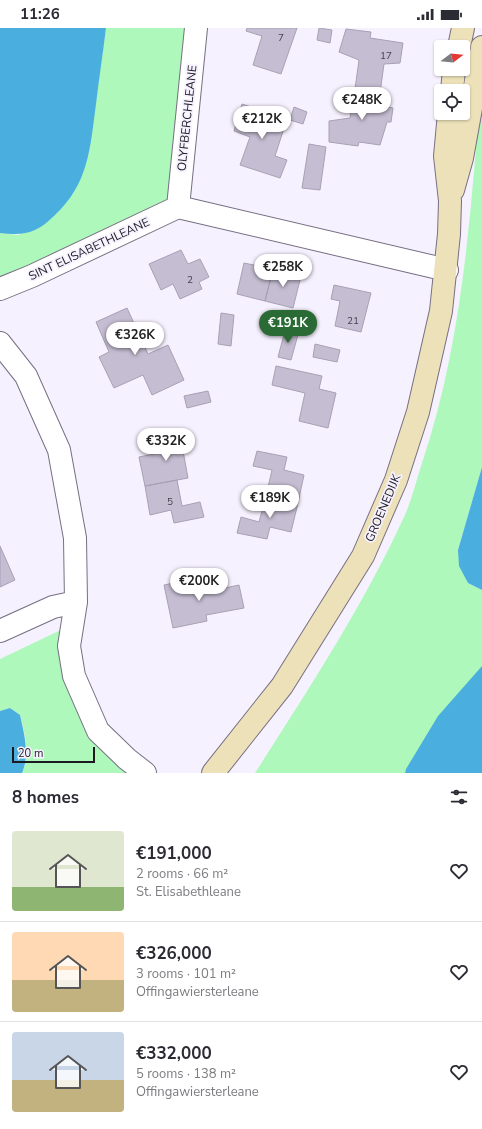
<!DOCTYPE html>
<html lang="en">
<head>
<meta charset="utf-8">
<style>
  body { margin:0; font-family:"Nunito Sans",sans-serif; background:#f2f2f3; color:#2b2b33; height:100vh; display:flex; flex-direction:column; font-size:15px; white-space:nowrap }
  * { box-sizing:border-box; margin:0 }
  p { font-size:13px; color:#7c7c81 }
  .icon { flex:none; width:22px; height:22px; fill:none; stroke:currentColor; stroke-width:2; stroke-linecap:round; stroke-linejoin:round }
  .map { position:relative; height:745px; overflow:hidden }
  .side { display:flex; flex-direction:column; background:#fff; flex:1 }
  .side>* { flex:none }
  .needle { width:26px; rotate:74deg }
  .tools { position:absolute; left:434px; top:12px; display:grid; gap:8px }
  .tools a { display:grid; place-items:center; width:36px; height:36px; border-radius:4px; background:#fff; box-shadow:0 1px 3px #0004; font-size:20px }
  .scale { position:absolute; left:12px; bottom:10px; width:83px; box-sizing:border-box; padding-left:4px; border:2px solid #1c1921; border-top:0; font-size:11px; line-height:14px; white-space:nowrap; color:#1c1921; -webkit-text-stroke:3px #f6f1fe; paint-order:stroke }
  .price { position:absolute; translate:-50% -34px; padding:0 9px; border-radius:14px; background:#fff; color:#222; font-size:13px; line-height:26px; filter:drop-shadow(0 1px 2px #0008) }
  .price::after { content:''; position:absolute; left:50%; top:24px; width:12px; height:9px; margin-left:-6px; background:inherit; clip-path:polygon(0 0,100% 0,50% 100%) }
  .price.active { background:#2a6a34; color:#fff }
  ul { padding:0; list-style:none }
  li { display:flex; align-items:center; gap:12px; height:100px; padding:0 12px }
  li+li { border-top:1px solid #e1e1e2 }
  li span { display:grid; place-items:center; flex:none; width:112px; height:80px; border-radius:4px; color:#555 }
  li>.icon { margin-inline-start:auto }
  span .icon { width:48px; height:48px; fill:#fffc; stroke-width:1 }
  li b { font-size:17px }
  h2 { display:flex; justify-content:space-between; align-items:center; height:48px; padding:0 12px; font-size:17px }
  .status { display:flex; justify-content:space-between; align-items:center; height:28px; padding:0 20px; background:#fff; direction:ltr }
  .status svg { height:11px; fill:currentColor }
  .map>svg:first-child { display:block }
  .green { fill:#aef8bb }
  .water { fill:#4aaedf }
  .building { fill:#c5bdd2; stroke:#a8a0b5 }
  .lines { fill:none; stroke-linecap:round; stroke-linejoin:round }
  .street-casing { stroke:#776f83; stroke-width:24 }
  .secondary-casing { stroke:#776f83; stroke-width:24 }
  .street { stroke:#fff; stroke-width:22 }
  .secondary { stroke:#ece1b9; stroke-width:22 }
  .labels { text-anchor:middle; dominant-baseline:central; stroke-width:3.5; stroke-linejoin:round; paint-order:stroke }
  .number-label { font-size:10px; fill:#46424d }
  .street-label { font-size:12px; fill:#1c1921; stroke:#f6f1fe }
</style>
</head>
<body>
<div class="status"><b>11:26</b><svg viewBox="0 0 49 12"><path d="M0 12V9h3v3zM5 12V6h3v6zM10 12V3h3v9zM15 12V0h3v12zM26 1h20v11H26zM47 4h2v5h-2z"/></svg></div>
<div class="map">
<svg width="482" height="745" viewBox="0 0 482 745">
  <rect width="100%" height="100%" fill="#f6f1fe"/>
  <!-- green -->
  <path class="green" d="M106 0H197L180 179 0 264V205L19 207 88 128Z
    M482 47V439L458 522 468 555 482 562V638L406 741 405 745H255C308 662 363 578 404 489 412 472 416 453 422 435 464 310 471 178 482 47Z
    M65 600 100 717 126 745H22C30 727 25 705 20 687L10 680 0 683V631Z"/>
  <!-- water -->
  <path class="water" d="M0 0H106C103 25 99 50 96 76 90 120 89 155 55 187 37 205 25 208 0 205Z
    M482 439V562L468 555 459 538 458 522Z
    M482 638V745H405L406 741 438 688Z
    M10 680 20 687C24 705 30 727 22 745H0V683Z"/>
  <!-- building -->
  <path class="building" d="M247 0H297L281 46 253 37 262 8 246 3Z
    M319 0 332 2 330 15 317 12Z
    M346 1 371 4 370 10 403 15 400 35 384 36 380 65 355 61 359 32 339 24Z
    M355 61 380 65 378 77 393 80 391 94H387L380 117 359 114 358 118 329 114V93L350 90Z
    M242 76 287 91 275 128 287 132 280 150 240 137 250 109 234 103Z
    M294 79 307 84 303 96 290 92Z
    M309 116 326 119 320 162 302 160Z
    M181 222 188 236 200 231 209 249 199 254 202 261 180 271 173 256 161 262 149 236Z
    M244 235 273 241 265 273 237 266Z
    M273 241 301 248 293 280 265 273Z
    M334 257 371 265 361 304 335 298 340 273 331 271Z
    M127 280 148 326 168 317 184 352 152 367 143 347 114 360 99 329 109 324 96 294Z
    M221 285 234 287 231 318 218 316Z
    M286 299 299 303 291 332 278 329Z
    M315 316 340 322 337 334 313 329Z
    M276 338 322 348 319 361 336 365 328 400 299 393 305 365 272 357Z
    M208 363 211 374 187 380 184 368Z
    M187 406 190 422 183 423 188 450 145 458 139 429 159 425 157 413Z
    M257 423 287 429 284 442 304 447 298 475 266 468 272 442 253 438Z
    M177 452 182 478 200 474 204 489 174 495 171 482 150 487 145 458Z
    M266 468 298 475 291 504 270 499 267 511 237 505 241 489 259 494Z
    M0 518 15 552 0 559Z
    M198 550 201 565 239 557 244 580 206 587 207 593 173 600 164 557Z"/>
  <g class="lines">
    <defs>
      <path id="street" d="M178 179 447 242
        M178 179 196 0
        M0 261 32 248 178 179
        M0 315 26 348 59 422 75 510 76 574 69 618 74 648 98 703 127 731 145 745
        M0 603 53 579 76 574"/>
      <path id="secondary" d="M459 19 463 0
        M452 63 454 41
        M453 162 462 130 482 19
        M213 745 282 658 363 528 396 452 418 384 441 283 449 206 450 173 445 128 449 85"/>
    </defs>
    <!-- street casing -->
    <use href="#street" class="street-casing"/>
    <!-- secondary casing -->
    <use href="#secondary" class="secondary-casing"/>
    <!-- street -->
    <use href="#street" class="street"/>
    <!-- secondary -->
    <use href="#secondary" class="secondary"/>
  </g>
  <g class="labels">
    <!-- number labels -->
    <g class="number-label">
      <text x="281" y="10">7</text>
      <text x="386" y="28">17</text>
      <text x="190" y="252">2</text>
      <text x="353" y="293">21</text>
      <text x="170" y="474">5</text>
    </g>
    <!-- street labels -->
    <g class="street-label">
      <text transform="translate(187 90) rotate(-84)">OLYFBERCHLEANE</text>
      <text transform="translate(89 221) rotate(-25)">SINT ELISABETHLEANE</text>
      <text transform="translate(383 480) rotate(-67)">GROENEDIJK</text>
    </g>
  </g>
</svg>
<div class="tools">
<a><svg class="needle" viewBox="-14 -14 28 28"><path d="M0-13l5 13h-10z" fill="#e53935"/><path d="M0 13l5-13h-10z" fill="#7c7c81"/></svg></a>
<a><svg class="icon" aria-label="locate" viewBox="0 0 24 24"><circle cx="12" cy="12" r="6"/><path d="M12 2v4M12 18v4M2 12h4M18 12h4"/></svg></a>
</div>
<div class="scale">20 m</div>
<b class="price" style="left:362px;top:93px">€248K</b>
<b class="price" style="left:262px;top:112px">€212K</b>
<b class="price" style="left:283px;top:260px">€258K</b>
<b class="price active" style="left:288px;top:316px">€191K</b>
<b class="price" style="left:135px;top:328px">€326K</b>
<b class="price" style="left:166px;top:434px">€332K</b>
<b class="price" style="left:270px;top:491px">€189K</b>
<b class="price" style="left:199px;top:574px">€200K</b>
</div>
<section class="side">
<h2>8 homes<svg class="icon" aria-label="filters" viewBox="0 0 24 24"><path d="M4 7h16M4 17h16"/><circle cx="9" cy="7" r="2"/><circle cx="15" cy="17" r="2"/></svg></h2>
<ul>
<li><span style="background:linear-gradient(#dfe7d0 70%,#8fb573 0)"><svg class="icon" aria-label="home" viewBox="0 0 24 24"><path d="M3 11l9-7 9 7M6 9v11h12V9"/></svg></span><div><b>€191,000</b><p>2 rooms · 66 m²</p><p>St. Elisabethleane</p></div><svg class="icon" aria-label="heart" viewBox="0 0 24 24"><path d="M12 20l-8-8c-3-5 5-10 8-4 3-6 11-1 8 4z"/></svg></li>
<li><span style="background:linear-gradient(#ffd9b3 60%,#c2b280 0)"><svg class="icon" aria-label="home" viewBox="0 0 24 24"><path d="M3 11l9-7 9 7M6 9v11h12V9"/></svg></span><div><b>€326,000</b><p>3 rooms · 101 m²</p><p>Offingawiersterleane</p></div><svg class="icon" aria-label="heart" viewBox="0 0 24 24"><path d="M12 20l-8-8c-3-5 5-10 8-4 3-6 11-1 8 4z"/></svg></li>
<li><span style="background:linear-gradient(#c9d6e8 60%,#c2b280 0)"><svg class="icon" aria-label="home" viewBox="0 0 24 24"><path d="M3 11l9-7 9 7M6 9v11h12V9"/></svg></span><div><b>€332,000</b><p>5 rooms · 138 m²</p><p>Offingawiersterleane</p></div><svg class="icon" aria-label="heart" viewBox="0 0 24 24"><path d="M12 20l-8-8c-3-5 5-10 8-4 3-6 11-1 8 4z"/></svg></li>
</ul>
</section>
</body>
</html>
